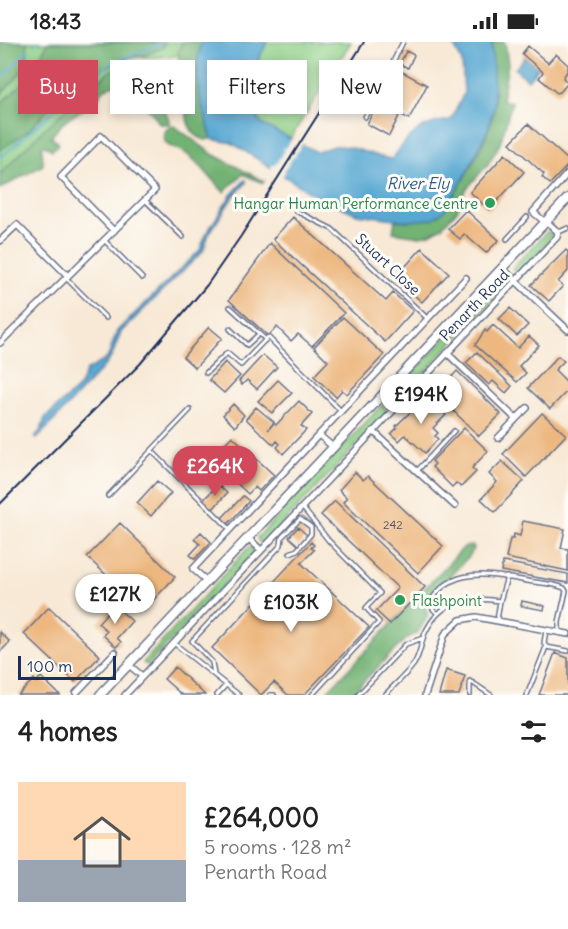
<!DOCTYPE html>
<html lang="en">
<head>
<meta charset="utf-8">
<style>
  body { margin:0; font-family:Delius,sans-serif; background:#f6f6f6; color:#222; height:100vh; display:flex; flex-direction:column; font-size:22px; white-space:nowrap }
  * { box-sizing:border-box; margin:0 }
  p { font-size:20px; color:#767676 }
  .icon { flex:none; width:33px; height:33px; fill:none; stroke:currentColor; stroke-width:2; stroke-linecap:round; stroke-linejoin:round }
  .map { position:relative; height:653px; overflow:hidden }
  .drawer { display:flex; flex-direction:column; background:#fff; flex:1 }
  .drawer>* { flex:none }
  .banner { position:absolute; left:18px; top:18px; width:532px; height:54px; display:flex; gap:12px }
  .scale { position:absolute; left:18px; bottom:15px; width:98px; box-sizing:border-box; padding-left:6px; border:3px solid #1b2f5e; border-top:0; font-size:16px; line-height:21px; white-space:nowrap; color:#1b2f5e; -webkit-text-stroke:4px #fdfcf7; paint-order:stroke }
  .price { position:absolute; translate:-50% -51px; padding:0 14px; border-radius:21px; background:#fff; color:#222; font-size:20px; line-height:39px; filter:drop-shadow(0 2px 3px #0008) }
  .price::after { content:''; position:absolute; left:50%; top:36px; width:18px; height:14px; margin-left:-9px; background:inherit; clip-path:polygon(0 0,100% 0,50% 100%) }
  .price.current { background:#d1495b; color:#fff }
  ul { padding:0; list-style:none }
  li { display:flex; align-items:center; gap:18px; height:150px; padding:0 18px }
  li span { display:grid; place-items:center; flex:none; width:168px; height:120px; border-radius:0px; color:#555 }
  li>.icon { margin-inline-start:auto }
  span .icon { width:72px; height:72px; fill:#fffc; stroke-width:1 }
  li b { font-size:26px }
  h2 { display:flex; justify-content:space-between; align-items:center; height:72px; padding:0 18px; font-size:26px }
  .chip { padding:0 21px; border-radius:0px; background:#fff; box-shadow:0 3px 9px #0003; font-size:21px; line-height:54px }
  .chip.current { background:#d1495b; color:#fff }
  .status { display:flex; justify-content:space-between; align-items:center; height:42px; padding:0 30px; background:#fff; direction:ltr }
  .status svg { height:16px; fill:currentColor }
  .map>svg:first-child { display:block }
  .green { fill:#8ecf86; stroke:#547f72; stroke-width:1.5 }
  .forest { fill:#72b273; stroke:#467068; stroke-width:1.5 }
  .water { fill:#58a8d2; stroke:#3a6c98; stroke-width:1.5 }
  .pier { fill:#f8e9d6 }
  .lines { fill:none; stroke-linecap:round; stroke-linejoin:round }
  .stream { stroke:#58a8d2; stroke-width:2 }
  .building { fill:#edb77f }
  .lane-casing { stroke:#687088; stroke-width:6 }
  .street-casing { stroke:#687088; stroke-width:8 }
  .primary-casing { stroke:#687088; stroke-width:11 }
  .lane { stroke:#fff; stroke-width:3 }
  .street { stroke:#fff; stroke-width:5 }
  .primary { stroke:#fff; stroke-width:8 }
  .rail { stroke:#1b2f5e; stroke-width:2 }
  .leisure-dot { fill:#2e9e5b; stroke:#fdfcf7; stroke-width:2 }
  .labels { text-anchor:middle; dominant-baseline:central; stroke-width:6; stroke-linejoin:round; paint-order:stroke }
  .number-label { font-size:12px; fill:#505166 }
  .leisure-label { font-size:15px; fill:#27864d; stroke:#fdfcf7; text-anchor:end }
  .street-label { font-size:15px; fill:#1b2f5e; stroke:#fdfcf7 }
  .water-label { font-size:16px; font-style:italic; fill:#305987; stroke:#fdfcf7 }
</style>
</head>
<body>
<div class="status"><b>18:43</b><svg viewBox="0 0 49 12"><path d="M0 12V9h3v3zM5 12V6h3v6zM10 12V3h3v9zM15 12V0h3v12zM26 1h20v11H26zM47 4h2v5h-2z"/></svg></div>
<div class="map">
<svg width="568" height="653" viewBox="0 0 568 653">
  <rect width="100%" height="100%" fill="#fdfcf7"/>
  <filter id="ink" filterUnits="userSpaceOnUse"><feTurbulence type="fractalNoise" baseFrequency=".0167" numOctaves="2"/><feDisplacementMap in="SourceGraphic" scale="12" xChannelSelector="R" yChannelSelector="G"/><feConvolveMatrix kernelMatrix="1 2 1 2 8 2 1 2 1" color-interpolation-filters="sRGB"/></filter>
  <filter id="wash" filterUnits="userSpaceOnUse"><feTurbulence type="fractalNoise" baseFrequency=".008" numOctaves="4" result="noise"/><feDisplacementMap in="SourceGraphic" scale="24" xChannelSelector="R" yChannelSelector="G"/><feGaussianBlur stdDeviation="1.35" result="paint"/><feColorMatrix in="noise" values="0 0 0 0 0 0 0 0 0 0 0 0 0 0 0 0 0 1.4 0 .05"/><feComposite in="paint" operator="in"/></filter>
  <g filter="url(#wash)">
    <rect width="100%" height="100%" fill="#f8e9d6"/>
    <!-- green -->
    <path class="green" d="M0 0H196L192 13 130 16 113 29 0 136Z
      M267 0H351L290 97 261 82 257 74 269 64 253 29Z
      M548 189 551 192V196L521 229 518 231 513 229V225Z
      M503 235 508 239 507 242 401 355H395V350Z
      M382 363 387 367 386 372 265 500H259L257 496Z
      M249 505 253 506 254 511 148 623 143 621Z"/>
    <!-- forest -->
    <path class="forest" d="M0 0H27C31 26 17 35 0 53Z
      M49 0 165 1 164 5 145 13 127 16 98 30 95 28 94 20 87 19 83 22 79 32 66 40 65 46 67 52 65 55 59 56 28 89 0 108V62C7 55 31 36 34 30 39 19 41 9 49 0Z
      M182 0H205L211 96 206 98C195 95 189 87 187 76L178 10Z
      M492 0H505L508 22 502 58 512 60 500 102 488 122 465 149 458 167 442 185 430 192 420 194 393 190 395 178 409 179 444 169C460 143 491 96 494 65 496 44 489 22 492 0Z
      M135 20C145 24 151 33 153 43L146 49 153 62 157 64C169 59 170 48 166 38L157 41 154 37V25L156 23 167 30 173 37C176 50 174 59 165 69L170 80 169 82H160C155 75 149 65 140 60 138 59 134 58 131 57 127 54 125 49 121 46 109 37 99 53 95 61 79 70 60 79 51 96L58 100V103L52 108 44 103 42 104 43 123 0 147V132L44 87 110 29 115 27 132 43 140 33 131 23Z
      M173 83 214 113 264 139 263 141 243 132 224 150C207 134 193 109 169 104L163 97 166 88Z
      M473 504 474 507 470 513 425 561 428 574 417 592 407 596 359 644 355 653H324L464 505Z"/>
    <!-- water -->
    <path class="water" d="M201 0H267L253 28 266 39 274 50 269 64 257 74 261 82 317 110C322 108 329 105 335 104 355 103 372 115 392 117 410 92 420 81 451 78L464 51 462 20 452 0H492L494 65 488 87 463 138 444 169 432 177 409 179 357 172 314 153 232 101 211 97C210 86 206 77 202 66 197 45 195 21 201 0Z
      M525 15 538 26 528 38 515 27Z
      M245 138H246V141L232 156 209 192 203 209 121 290 112 314 107 321 37 397 35 395 41 388 45 376 80 344 86 329 103 319 108 315 117 289 200 208 206 192 231 153Z"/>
    <!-- pier -->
    <path class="pier" d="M293 95 303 101 295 113 296 115H293L284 129 285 131 280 136 270 130 272 123H275L284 109 283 106H286Z"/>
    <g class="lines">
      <!-- stream -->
      <path class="stream" d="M34 2 37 0
        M91 37 111 21 160 2
        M0 38 28 8
        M0 116 76 49"/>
    </g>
    <g id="blocks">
      <!-- building -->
      <path class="building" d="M528 4 548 21 556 12 568 23V28L563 36 568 41 560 50 557 51 539 36 543 30 522 12Z
        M406 9 414 13 408 26 400 22Z
        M393 25 427 43 409 77 375 59Z
        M377 62 399 74 389 94 367 82Z
        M528 82 568 118V123L550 142 542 135 544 132 510 101Z
        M505 112 524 130 489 168 470 150Z
        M466 168 499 198 486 211 464 192 460 197 448 187Z
        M293 175 386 259 393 251 413 269 385 300 273 197Z
        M270 201 344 271 312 304 298 292 291 299 277 285 268 294 229 258Z
        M422 206 449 231 422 260 395 236Z
        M566 208 568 210V229L558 240 563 244 549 259 531 243Z
        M510 266 528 283 517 294 499 277Z
        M343 275 384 313 347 352 342 348 336 355 314 334 328 319 314 305Z
        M493 283 518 306 529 294 539 303 519 324 526 331 517 340 475 303 485 288 487 290Z
        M209 285 222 296 195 326 183 315Z
        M477 310 512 344 506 351 493 339 489 343 466 321Z
        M263 313 277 325 257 347 247 338 242 343 239 339Z
        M558 314 564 319 555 328 568 341V348L550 367 528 346Z
        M225 320 240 334 224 351 209 338Z
        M457 329 501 372 479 394 436 352Z
        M278 338 292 351 272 371 258 359Z
        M424 357 428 361 430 359 446 373 433 386 438 391 435 394 438 397 425 411 405 393 399 399 391 392 397 386 396 384Z
        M299 359 312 372 301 384 306 388 283 412 277 405 280 402 277 399 274 403 246 377 256 365 274 380 268 388 274 381 276 383Z
        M233 362 244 373 235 385 223 373Z
        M542 371 566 393 526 435 503 412Z
        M464 386 488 409 472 426 476 430 461 445 456 441 452 445 432 425 435 422 432 419Z
        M232 394 274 433 259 449 255 445 248 452 211 416Z
        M502 419 524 439 495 470 481 457 497 440 489 432Z
        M355 430 363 438 368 434 443 504 418 531 343 460 347 456 339 448Z
        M157 439 171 451 151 474 137 461Z
        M218 443 227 451 213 467 203 458Z
        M243 454 249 459 228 482 222 476Z
        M335 459 425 545 390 582 376 569 398 546 321 473Z
        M523 479 565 487 561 506 568 507V529L506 516 510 497H513L514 492 520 494Z
        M120 481 175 535 144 568 87 515Z
        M298 485 307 493 299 504 289 495Z
        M201 490 211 500 195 517 190 513 200 502 194 497Z
        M311 500 314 503 311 506 314 508 301 521 369 585 304 653H288L274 640 261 653 212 606Z
        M503 520 568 532V541L501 529Z
        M522 559 545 564 544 568 521 564Z
        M114 563 132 579 117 596 121 600 116 605 103 593 107 589 98 581Z
        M49 565 100 614 75 640 24 592Z
        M0 590 10 600 0 610Z
        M555 611 568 616V653H539Z
        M175 625 205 653H182L164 637Z
        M446 628 465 634 459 653H439Z
        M41 635 60 653H18L34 637 36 640Z"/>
    </g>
  </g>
  <g filter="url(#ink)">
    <use href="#blocks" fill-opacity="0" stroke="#687088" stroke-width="1.5"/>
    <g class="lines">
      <defs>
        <path id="lane" d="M365 75 403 0
          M145 158 183 195
          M296 169 332 187 427 276
          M559 190 568 186
          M507 197 527 175
          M104 198 142 236
          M66 236 106 276
          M230 265 266 298
          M230 287 247 303 259 292
          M206 331 227 311 241 323 268 295 340 368
          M152 409 230 487
          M417 429 454 389
          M108 454 190 368
          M302 465 329 499 380 551 366 566 379 580 312 653
          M500 559 507 535
          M438 572 433 567 431 559C452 523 494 533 527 539 539 541 553 541 564 546L566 549 559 580V590
          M175 602 239 653
          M546 605 544 601 546 588
          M214 633 212 620 192 599 281 503 282 495 300 477 311 485V492L297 508 290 511
          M217 653 226 643
          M270 653H274
          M358 653 406 602 423 596
          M385 653C394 643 406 633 414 622 420 613 421 601 425 591 441 557 467 554 500 559L497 578
          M470 653V639L491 653
          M527 653 546 605 568 609"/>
        <path id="street" d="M545 180 533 170 568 131
          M0 199 17 183 68 234
          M502 226 568 288
          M0 301 155 148 101 94 61 135 114 189
          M447 311 516 377 527 366
          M383 353 396 365
          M373 389 455 464
          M319 393 333 405
          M498 396 516 377
          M248 496 261 508
          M207 539 193 527 466 236
          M129 623 142 634
          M76 651 115 610
          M125 653 557 195 558 190 546 179
          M425 653 445 592 460 578 476 575 568 592"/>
        <path id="primary" d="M100 653 568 156"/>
      </defs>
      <!-- lane casing -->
      <use href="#lane" class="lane-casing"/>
      <!-- street casing -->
      <use href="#street" class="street-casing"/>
      <!-- primary casing -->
      <use href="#primary" class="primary-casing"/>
      <!-- lane -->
      <use href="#lane" class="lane"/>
      <!-- street -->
      <use href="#street" class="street"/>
      <!-- primary -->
      <use href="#primary" class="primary"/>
      <!-- rail -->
      <path class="rail" d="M0 462 140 322 207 243 241 194 364 0"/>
    </g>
  </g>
  <!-- markers -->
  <g class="leisure-dot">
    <circle cx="490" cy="161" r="6"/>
    <circle cx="400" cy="558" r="6"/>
  </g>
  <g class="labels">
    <!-- number labels -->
    <g class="number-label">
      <text x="393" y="482">242</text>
    </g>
    <!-- leisure labels -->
    <g class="leisure-label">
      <text x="478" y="161">Hangar Human Performance Centre</text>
      <text x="412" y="558" text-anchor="start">Flashpoint</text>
    </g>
    <!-- street labels -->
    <g class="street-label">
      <text transform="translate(388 222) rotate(43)">Stuart Close</text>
      <text transform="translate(474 263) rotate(-46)">Penarth Road</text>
    </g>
    <!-- water labels -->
    <g class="water-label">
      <text x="418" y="141">River Ely</text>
    </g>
  </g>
</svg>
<div class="scale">100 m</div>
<b class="price" style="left:421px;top:383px">£194K</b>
<b class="price current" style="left:215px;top:455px">£264K</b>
<b class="price" style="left:115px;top:583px">£127K</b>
<b class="price" style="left:291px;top:591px">£103K</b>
<div class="banner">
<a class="chip current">Buy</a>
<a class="chip">Rent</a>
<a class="chip">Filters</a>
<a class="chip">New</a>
</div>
</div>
<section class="drawer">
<h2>4 homes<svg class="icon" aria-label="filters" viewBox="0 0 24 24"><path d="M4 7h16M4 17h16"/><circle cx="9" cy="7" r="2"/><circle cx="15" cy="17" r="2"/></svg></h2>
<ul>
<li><span style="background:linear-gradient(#ffd9b3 65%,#9aa5b1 0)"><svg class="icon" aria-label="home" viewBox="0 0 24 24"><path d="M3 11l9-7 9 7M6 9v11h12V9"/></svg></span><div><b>£264,000</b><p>5 rooms · 128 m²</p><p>Penarth Road</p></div></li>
</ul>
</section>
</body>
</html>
